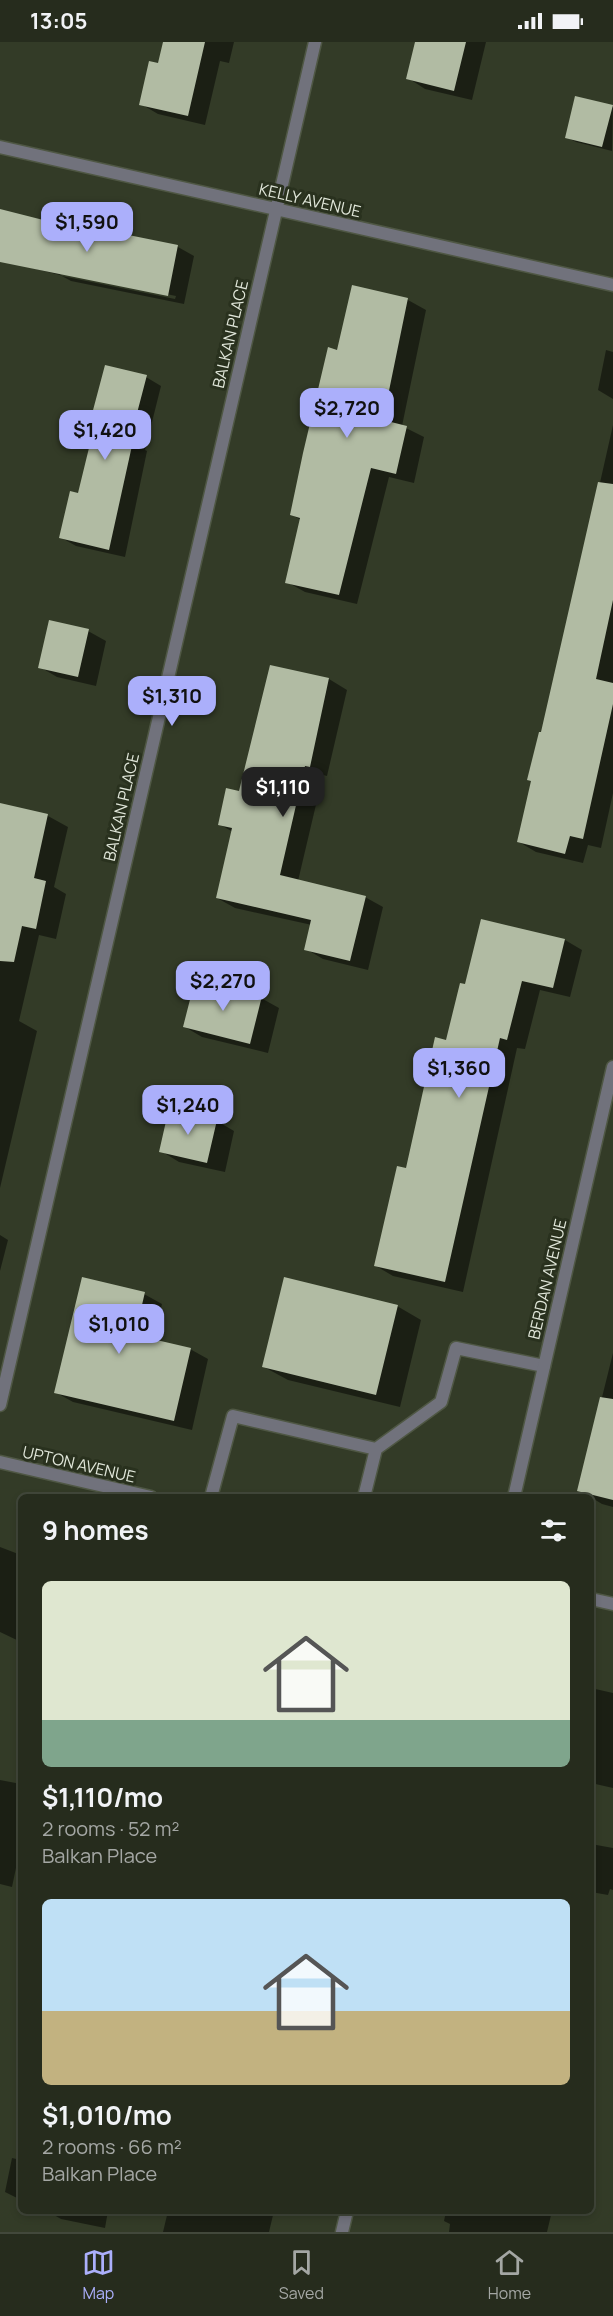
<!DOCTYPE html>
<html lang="en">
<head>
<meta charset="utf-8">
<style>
  body { margin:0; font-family:Manrope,sans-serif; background:#2e3426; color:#f1f3f6; height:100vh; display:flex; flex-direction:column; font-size:22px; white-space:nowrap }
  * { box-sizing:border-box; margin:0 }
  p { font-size:20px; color:#a4a7a4 }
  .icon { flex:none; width:33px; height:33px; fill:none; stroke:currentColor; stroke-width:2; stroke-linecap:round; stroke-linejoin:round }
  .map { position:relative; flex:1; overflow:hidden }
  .side { position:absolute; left:18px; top:1452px; width:576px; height:720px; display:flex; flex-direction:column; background:#262c1d; border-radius:9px; box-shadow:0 3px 9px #0003,0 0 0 2px #42483b }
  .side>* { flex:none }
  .price { position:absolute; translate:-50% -51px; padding:0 14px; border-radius:12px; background:#abaffb; color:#111; font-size:20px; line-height:39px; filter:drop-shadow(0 2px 3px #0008) }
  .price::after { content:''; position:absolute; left:50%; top:36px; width:18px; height:14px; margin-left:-9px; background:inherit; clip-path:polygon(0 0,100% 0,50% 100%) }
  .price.current { background:#222; color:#fff }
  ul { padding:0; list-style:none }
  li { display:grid; align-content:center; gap:12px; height:318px; padding:0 24px }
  li span { display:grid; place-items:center; height:186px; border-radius:9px; color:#555 }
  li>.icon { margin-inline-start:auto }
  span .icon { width:108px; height:108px; fill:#fffc; stroke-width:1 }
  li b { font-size:26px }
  h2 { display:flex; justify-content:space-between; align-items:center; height:72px; padding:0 24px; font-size:26px }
  .status { display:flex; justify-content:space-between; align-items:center; height:42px; padding:0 30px; background:#262c1d; direction:ltr }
  .status svg { height:16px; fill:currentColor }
  .tab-bar { display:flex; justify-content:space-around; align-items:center; height:84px; border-top:2px solid #42483b; background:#262c1d; font-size:16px; color:#a4a7a4 }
  .tab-bar a { display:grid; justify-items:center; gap:3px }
  .tab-bar .current { color:#abaffb }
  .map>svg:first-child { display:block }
  .shadow { fill:#0007; fill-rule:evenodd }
  .building { fill:#b1bba3 }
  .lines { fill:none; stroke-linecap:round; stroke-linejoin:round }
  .service-casing { stroke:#4f5744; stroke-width:15 }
  .minor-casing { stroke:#4f5744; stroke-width:15 }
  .tertiary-casing { stroke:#4f5744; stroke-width:15 }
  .service { stroke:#71727c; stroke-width:12 }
  .minor { stroke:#71727c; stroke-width:12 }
  .tertiary { stroke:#71727c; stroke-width:12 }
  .labels { text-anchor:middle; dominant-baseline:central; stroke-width:6; stroke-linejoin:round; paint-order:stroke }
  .street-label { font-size:16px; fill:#e1e7da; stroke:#29311e }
</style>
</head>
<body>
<div class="status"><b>13:05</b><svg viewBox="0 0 49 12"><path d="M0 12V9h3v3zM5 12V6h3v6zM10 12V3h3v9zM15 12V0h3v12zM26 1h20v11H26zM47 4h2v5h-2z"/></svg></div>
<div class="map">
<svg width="613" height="2190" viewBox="0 0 613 2190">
  <rect width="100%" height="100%" fill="#333b27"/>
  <!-- shadow -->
  <path class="shadow" d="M164 0H234L229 21 220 19 205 83 158 72 141 62 159 23Z
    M416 0H486L472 58 425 47 408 36Z
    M576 55 613 65 612 109 576 100 566 95Z
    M0 168 64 184 65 182 178 205 194 214 184 262 71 239 60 233 0 218ZM58 230 176 254 175 257 62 234Z
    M353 245 408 258 426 268 402 384 424 395 414 441 389 435 357 562 305 550 287 540 301 478 292 473 338 309Z
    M606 308 613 310V357L598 348Z
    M146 335 161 344 145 408 147 409 125 515 76 504 60 495 79 453 99 374 94 372Z
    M613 383V751L601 806 588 803 583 821 536 810 519 800Z
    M88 589 106 599 96 644 57 635 40 625Z
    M271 625 329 637 347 648 327 734 323 733 298 839 365 855 383 865 368 928 323 917 306 907 312 883 235 866 217 856 233 790 219 782 241 751Z
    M0 762 48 774 68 785 54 845 66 852 56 897 39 893 19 979 37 989 0 1146Z
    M565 898 582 908 570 955 540 948 525 1007 517 1006 463 1250 393 1234 376 1224 466 944Z
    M261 956 279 966 268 1011 202 995 185 985Z
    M217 1079 234 1089 225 1130 179 1120 161 1109Z
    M0 1193 8 1198 0 1229Z
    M144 1252 162 1262 153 1299 190 1307 208 1317 192 1388 73 1360 55 1350Z
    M397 1264 421 1278 400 1365 288 1338 264 1325Z
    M613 1311V1465L602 1462 579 1448Z
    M0 1505 21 1513V1600L0 1590Z
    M591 1646 613 1651V1746L591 1741Z
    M0 1738 21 1742V1802L12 1845 0 1842Z
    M591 1802 613 1806V1848L610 1847 608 1853 591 1850Z
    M12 2116 21 2118V2158L5 2150Z
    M47 2169H108L105 2186 61 2177Z
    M168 2169H274L269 2190H163Z
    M446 2169H552L547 2190H449L450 2182 444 2179Z"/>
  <!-- building -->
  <path class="building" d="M163 0H205L188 74 139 63 149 19 158 21Z
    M415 0H466L454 49 406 37Z
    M575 54 613 63 602 105 565 96Z
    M0 167 63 183 64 180 178 203 168 254 0 220Z
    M352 243 408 256 383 378 407 384 396 432 371 426 339 553 285 541 300 476 290 473 303 411 328 305 337 308Z
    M105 323 147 333 130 398 133 399 109 508 59 496 70 449 78 451 97 373 92 372Z
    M598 440 613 442V558L596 637 613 641V662L583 797 570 794 565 812 517 800 531 739 527 738 539 690H541Z
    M49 578 89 587 78 635 38 626Z
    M270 623 329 636 310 725 305 724 280 833 366 854 350 919 304 908 311 878 216 856 232 786 218 783 226 746 239 749Z
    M0 761 48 772 34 836 46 839 36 887 22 884 14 920 0 919Z
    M481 877 565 897 553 946 522 939 507 998 500 996 445 1240 374 1224 397 1124 406 1126 435 995 446 998 460 941 465 942Z
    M195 938 262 954 250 1002 183 985Z
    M169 1066 217 1078 207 1121 159 1110Z
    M82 1235 145 1250 135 1293 191 1306 174 1379 54 1351Z
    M284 1235 398 1263 376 1353 262 1325Z
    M600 1355 613 1357V1458L577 1449Z"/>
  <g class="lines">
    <defs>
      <path id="service" d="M376 1407 441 1360 456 1306 544 1324
        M211 1455 233 1374 376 1407 364 1455"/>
      <path id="minor" d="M0 105 613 243
        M0 1363 315 0"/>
      <path id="tertiary" d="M0 1420 151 1455
        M514 1455 613 1025
        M591 1557 613 1562
        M342 2190 347 2169"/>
    </defs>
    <!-- service casing -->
    <use href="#service" class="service-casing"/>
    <!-- minor casing -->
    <use href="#minor" class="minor-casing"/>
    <!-- tertiary casing -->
    <use href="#tertiary" class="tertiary-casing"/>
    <!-- service -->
    <use href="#service" class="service"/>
    <!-- minor -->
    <use href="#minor" class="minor"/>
    <!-- tertiary -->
    <use href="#tertiary" class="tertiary"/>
  </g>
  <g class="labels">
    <!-- street labels -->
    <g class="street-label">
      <text transform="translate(310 158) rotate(13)">KELLY AVENUE</text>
      <text transform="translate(230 292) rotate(-77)">BALKAN PLACE</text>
      <text transform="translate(121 765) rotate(-77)">BALKAN PLACE</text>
      <text transform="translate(547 1237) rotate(-77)">BERDAN AVENUE</text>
      <text transform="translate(79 1422) rotate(13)">UPTON AVENUE</text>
    </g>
  </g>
</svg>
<b class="price" style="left:87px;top:211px">$1,590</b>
<b class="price" style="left:347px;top:397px">$2,720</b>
<b class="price" style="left:105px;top:419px">$1,420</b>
<b class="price" style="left:172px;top:685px">$1,310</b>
<b class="price current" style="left:283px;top:776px">$1,110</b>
<b class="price" style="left:223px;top:970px">$2,270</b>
<b class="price" style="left:459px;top:1057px">$1,360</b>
<b class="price" style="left:188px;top:1094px">$1,240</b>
<b class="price" style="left:119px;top:1313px">$1,010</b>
<section class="side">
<h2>9 homes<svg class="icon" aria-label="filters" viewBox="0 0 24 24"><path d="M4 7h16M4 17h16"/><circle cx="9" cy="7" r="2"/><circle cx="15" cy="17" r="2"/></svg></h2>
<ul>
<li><span style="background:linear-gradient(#dfe7d0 75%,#7fa58c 0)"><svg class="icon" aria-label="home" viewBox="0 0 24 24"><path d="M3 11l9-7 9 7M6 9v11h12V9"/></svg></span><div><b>$1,110/mo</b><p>2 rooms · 52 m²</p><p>Balkan Place</p></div></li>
<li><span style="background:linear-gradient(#bfe0f5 60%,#c2b280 0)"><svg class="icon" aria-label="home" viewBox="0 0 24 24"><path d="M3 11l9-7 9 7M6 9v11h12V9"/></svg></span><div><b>$1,010/mo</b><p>2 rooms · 66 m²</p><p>Balkan Place</p></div></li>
</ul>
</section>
</div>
<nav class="tab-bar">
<a class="current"><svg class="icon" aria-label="map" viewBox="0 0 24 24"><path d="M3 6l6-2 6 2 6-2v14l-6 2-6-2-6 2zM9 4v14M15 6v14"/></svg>Map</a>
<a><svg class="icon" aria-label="saved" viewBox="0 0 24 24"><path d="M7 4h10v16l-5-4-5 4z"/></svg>Saved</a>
<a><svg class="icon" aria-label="home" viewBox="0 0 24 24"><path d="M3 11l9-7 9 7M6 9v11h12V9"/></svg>Home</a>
</nav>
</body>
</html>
